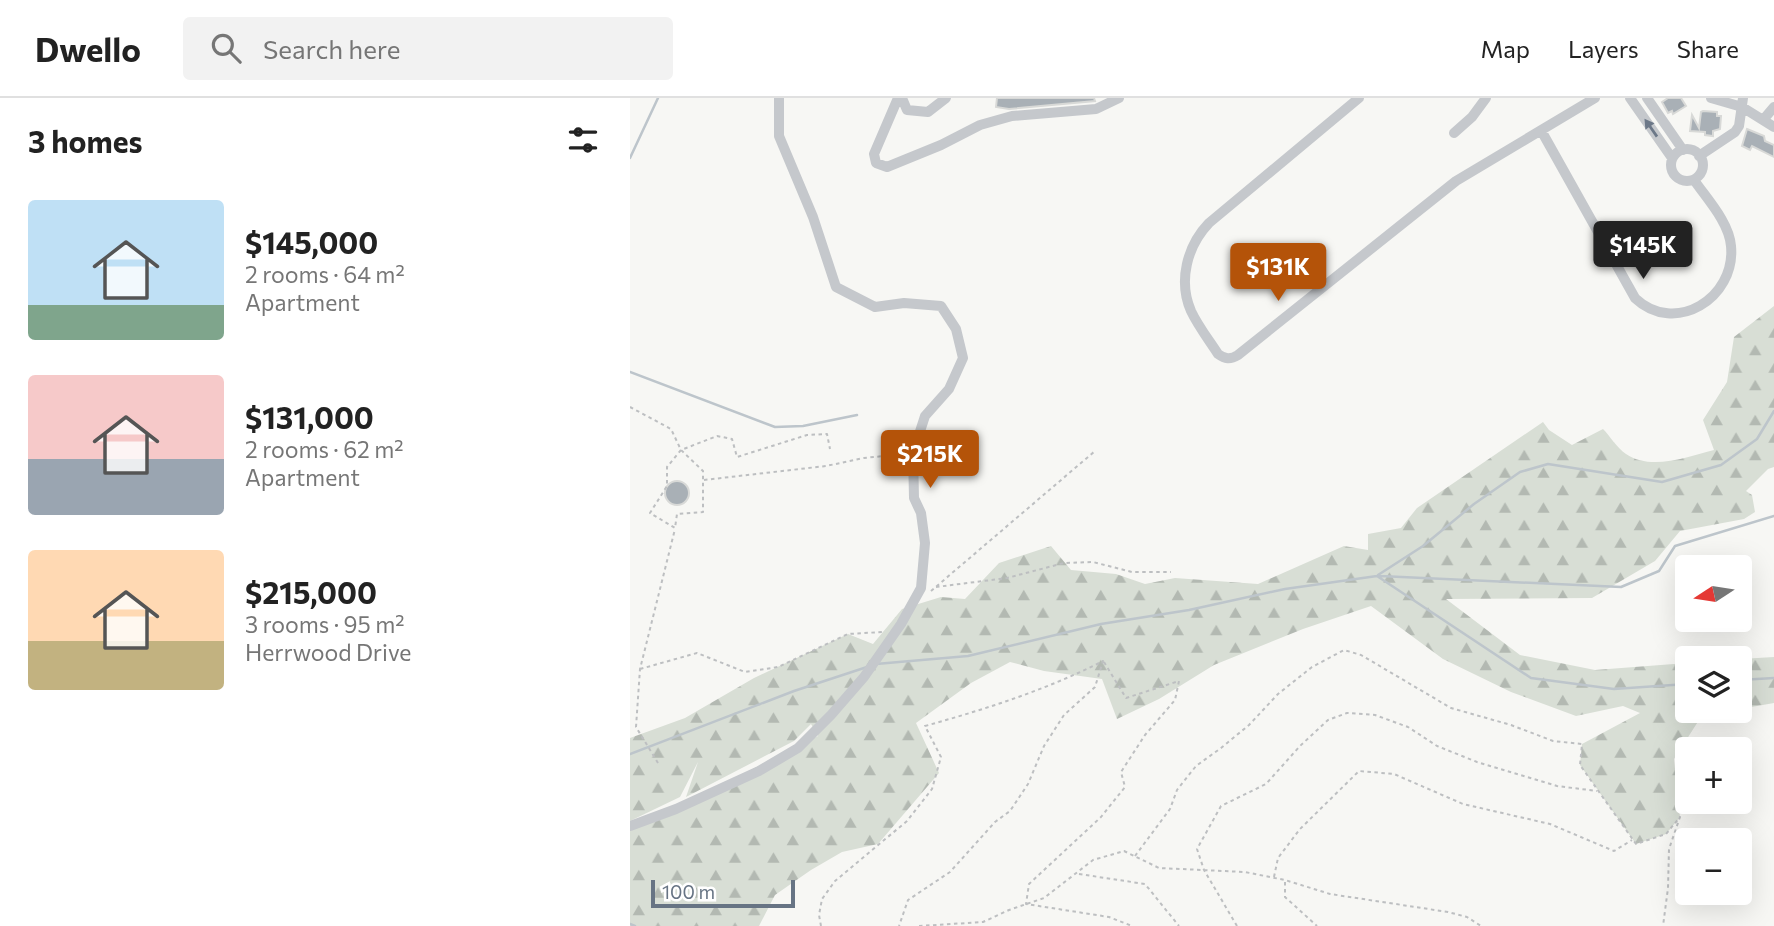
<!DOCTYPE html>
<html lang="en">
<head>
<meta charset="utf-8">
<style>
  body { margin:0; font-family:Commissioner,sans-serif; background:#f2f2f2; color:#222; height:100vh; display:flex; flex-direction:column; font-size:26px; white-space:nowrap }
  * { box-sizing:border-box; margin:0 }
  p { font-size:23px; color:#767676 }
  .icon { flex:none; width:38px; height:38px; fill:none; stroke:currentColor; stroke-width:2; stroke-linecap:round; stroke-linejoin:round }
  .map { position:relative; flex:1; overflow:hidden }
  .panel { display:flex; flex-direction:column; background:#fff; width:630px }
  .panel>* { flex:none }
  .needle { width:46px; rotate:258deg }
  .tools { position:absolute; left:1045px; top:457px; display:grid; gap:14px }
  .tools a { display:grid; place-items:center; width:77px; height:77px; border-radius:7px; background:#fff; box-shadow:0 7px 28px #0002; font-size:35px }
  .scale { position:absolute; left:21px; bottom:18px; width:144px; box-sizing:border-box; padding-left:7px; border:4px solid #677484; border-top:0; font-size:19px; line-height:24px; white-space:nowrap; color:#677484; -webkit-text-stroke:5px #fff; paint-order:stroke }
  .price { position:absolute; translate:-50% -60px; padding:0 16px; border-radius:7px; background:#b45309; color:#fff; font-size:23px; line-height:46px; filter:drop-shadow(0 2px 4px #0008) }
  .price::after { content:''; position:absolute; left:50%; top:42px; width:21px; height:16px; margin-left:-10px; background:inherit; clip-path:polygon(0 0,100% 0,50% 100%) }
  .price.selected { background:#222; color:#fff }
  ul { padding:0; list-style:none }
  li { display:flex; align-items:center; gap:21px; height:175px; padding:0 28px }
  li span { display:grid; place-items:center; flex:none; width:196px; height:140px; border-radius:7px; color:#555 }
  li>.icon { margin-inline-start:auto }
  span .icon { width:84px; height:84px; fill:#fffc; stroke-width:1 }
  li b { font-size:30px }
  h2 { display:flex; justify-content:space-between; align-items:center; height:84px; padding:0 28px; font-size:30px }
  header { display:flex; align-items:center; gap:42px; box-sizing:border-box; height:98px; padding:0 35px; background:#fff; border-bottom:2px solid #e0e0e0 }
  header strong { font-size:33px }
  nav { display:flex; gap:38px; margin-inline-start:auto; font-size:24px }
  .search { width:490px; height:63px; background:#f2f2f2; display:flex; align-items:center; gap:18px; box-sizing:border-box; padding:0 24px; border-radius:7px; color:#767676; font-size:26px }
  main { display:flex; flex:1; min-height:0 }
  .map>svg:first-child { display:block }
  .forest { fill:url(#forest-firs) }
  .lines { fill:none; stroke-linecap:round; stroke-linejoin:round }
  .stream { stroke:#bdc5cb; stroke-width:2.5 }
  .building { fill:#a9b0b6; stroke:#d8d9d7; stroke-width:2 }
  .path { stroke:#bdbfc1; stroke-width:2; stroke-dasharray:3.5 3.5; stroke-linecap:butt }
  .minor { stroke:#c5c8cc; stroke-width:10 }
  .oneway { fill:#6c7888 }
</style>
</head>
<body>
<header>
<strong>Dwello</strong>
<div class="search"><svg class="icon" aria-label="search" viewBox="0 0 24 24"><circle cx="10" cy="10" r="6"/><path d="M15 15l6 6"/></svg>Search here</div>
<nav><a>Map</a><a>Layers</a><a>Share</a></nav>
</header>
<main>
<section class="panel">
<h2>3 homes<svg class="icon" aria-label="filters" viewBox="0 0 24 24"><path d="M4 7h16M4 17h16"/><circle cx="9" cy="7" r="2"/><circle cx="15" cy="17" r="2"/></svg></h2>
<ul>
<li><span style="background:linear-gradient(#bfe0f5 75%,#7fa58c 0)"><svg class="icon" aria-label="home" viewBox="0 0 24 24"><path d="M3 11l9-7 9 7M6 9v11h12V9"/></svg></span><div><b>$145,000</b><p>2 rooms · 64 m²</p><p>Apartment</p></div></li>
<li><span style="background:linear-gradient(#f6c9c9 60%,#9aa5b1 0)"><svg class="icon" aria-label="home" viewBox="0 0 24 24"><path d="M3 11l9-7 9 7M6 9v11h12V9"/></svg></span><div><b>$131,000</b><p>2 rooms · 62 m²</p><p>Apartment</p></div></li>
<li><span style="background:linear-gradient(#ffd9b3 65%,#c2b280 0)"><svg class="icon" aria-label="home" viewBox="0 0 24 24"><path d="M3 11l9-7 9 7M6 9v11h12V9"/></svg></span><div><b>$215,000</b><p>3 rooms · 95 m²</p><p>Herrwood Drive</p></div></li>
</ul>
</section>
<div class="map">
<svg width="1144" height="828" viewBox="0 0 1144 828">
  <defs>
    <pattern id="forest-firs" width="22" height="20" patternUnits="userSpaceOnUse" patternTransform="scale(1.75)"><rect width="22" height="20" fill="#d8ded5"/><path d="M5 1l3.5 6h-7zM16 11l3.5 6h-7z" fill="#b3b9b2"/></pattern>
  </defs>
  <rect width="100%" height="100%" fill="#f7f7f4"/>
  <!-- forest -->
  <path class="forest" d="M1144 208V369L1138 371 1116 393 1122 397 1125 414 1114 421 1050 433 1025 463 962 500 816 501 890 557 965 572 1057 565V612L1104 613 1071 619 1044 661 1050 719 1036 736 1006 746 950 667 952 646 1010 615 993 608 946 618 881 594 813 561 741 508 673 531 584 567 529 601 487 621 472 581 414 573 380 564 341 585 286 625 309 675 248 746 212 754 181 772 145 797 129 828H0V733L188 638 181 626 164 643 56 699 68 664 50 699 0 723V640L55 620 124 580 218 536 243 546 272 511 311 499 335 501 369 465 421 448 441 472 486 476 515 486 545 480 628 486 714 448 738 452V436L771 430 787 410 913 324 919 332 942 347 973 331C980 338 987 350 996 356 1021 373 1057 359 1084 352L1073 322 1097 284 1104 239Z
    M1144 559V605L1110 611V561Z"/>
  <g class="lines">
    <!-- stream -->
    <path class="stream" d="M0 60 28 0
      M0 274 145 329 173 328 227 317
      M748 477 793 448 844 406 890 374 918 366 1032 384 1091 367 1127 341 1144 313
      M750 478 991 489 1029 473 1045 448 1144 418
      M246 566 338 558 471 526 559 512 655 491 747 478 901 580 984 591 1057 586
      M1110 582 1144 580
      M0 656 164 593 237 569
      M0 826 5 828"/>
  </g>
  <!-- building -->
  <path class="building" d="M367 0H464L465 3 379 11 366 9Z
    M1038 0H1051L1056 8 1043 16 1042 13 1038 15 1032 4Z
    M1073 13 1087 14V18H1091L1090 31 1083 33V38L1075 37V34L1060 33 1062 17 1069 30 1071 14Z
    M1117 31 1134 38 1135 43 1144 47V59L1122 48 1120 52 1112 48Z
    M35 395a12 12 0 1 1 24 0a12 12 0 1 1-24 0Z"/>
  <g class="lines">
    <!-- path -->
    <path class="path" d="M0 309 41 331 51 352 73 373V414L47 416 45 430 20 415 37 388V369L51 352 87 338 102 341 107 359 177 337 197 336 200 351
      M74 382 196 368 234 360 273 356
      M306 489 377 480 434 465 463 464 502 474H541
      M301 493 465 353
      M474 564 496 600 549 583 545 602 515 637 491 674 495 689 471 719 399 786 396 806 479 819 502 828
      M10 571 67 555 115 574 148 569 218 536 252 534
      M28 665 6 629 10 571 45 431
      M505 758 540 711 547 692 566 668 591 650 619 627 648 596 682 569 714 552 731 557 821 610 881 627 923 643 952 646 950 667 1006 746 1036 736 1050 719 1039 751 1038 790 1033 828
      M449 776 515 786 549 828
      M644 779 648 760 670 731 729 673 764 676 833 706 920 726 984 753 1002 742
      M655 784V799L687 828
      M191 828 189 817 192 801 205 783 277 723 302 691 311 659 295 628C356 611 416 592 473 563L465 589 434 617 414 648 398 686 380 713 365 724 320 774 278 802 269 828
      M289 828 353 824 379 812 414 800 463 762 494 753 529 770 615 774 655 782 700 796 818 814 837 819 851 828
      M607 828 574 772 567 751 591 708 636 686 670 648 698 622 717 615 745 617 778 629 807 648 847 664 927 688 967 693"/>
    <!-- minor -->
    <path class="minor" d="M268 0 244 56 246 65 257 69 311 47 350 27 382 18 466 11 489 0
      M272 0 277 12 298 14 316 0
      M729 0 579 125C557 148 548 183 561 213 568 228 579 242 588 256 595 261 600 262 608 257L826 83 965 0
      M1000 0 1042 60
      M1017 0 1053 52
      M1081 0 1112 9 1144 29
      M1133 22 1144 9
      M912 34 1005 200C1045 238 1106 200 1101 148 1099 124 1077 101 1064 82
      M824 35 842 19 856 0
      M1041 67a16 16 0 1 1 32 0a16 16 0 1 1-32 0Z
      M1069 58 1105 34 1109 28 1113 0
      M0 728 46 711 129 673 168 650 201 617 234 579 271 526 291 490 295 445 291 415 284 400 283 355 295 318 319 291 333 260 326 231 311 208 274 205 245 209 206 189 183 119 149 38V0"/>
  </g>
  <!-- one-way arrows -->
  <defs><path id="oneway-solid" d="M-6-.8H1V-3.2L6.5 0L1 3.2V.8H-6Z" transform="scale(1.75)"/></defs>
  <use class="oneway" href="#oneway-solid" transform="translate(1021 30) rotate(-125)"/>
</svg>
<div class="tools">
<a><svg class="needle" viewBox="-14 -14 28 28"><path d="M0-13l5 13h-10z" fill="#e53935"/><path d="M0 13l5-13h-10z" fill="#767676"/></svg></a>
<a><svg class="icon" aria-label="layers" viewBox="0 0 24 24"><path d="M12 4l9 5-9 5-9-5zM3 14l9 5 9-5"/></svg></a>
<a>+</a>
<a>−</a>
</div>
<div class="scale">100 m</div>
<b class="price selected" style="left:1013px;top:183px">$145K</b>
<b class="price" style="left:648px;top:205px">$131K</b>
<b class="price" style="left:300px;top:392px">$215K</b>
</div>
</main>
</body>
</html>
